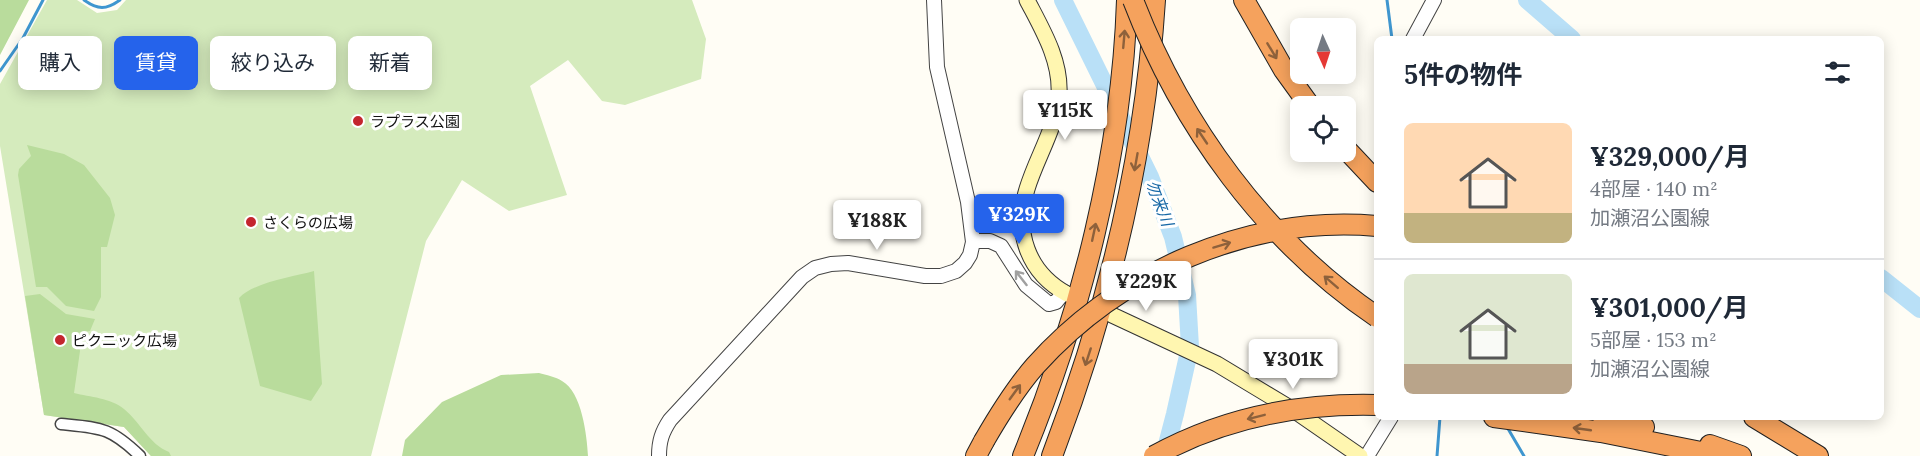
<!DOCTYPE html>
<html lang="ja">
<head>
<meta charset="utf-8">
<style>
  body { margin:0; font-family:Lora,"Noto Sans JP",serif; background:#f2f2f3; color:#1f2937; height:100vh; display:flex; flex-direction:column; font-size:22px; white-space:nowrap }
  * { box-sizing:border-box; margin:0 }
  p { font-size:20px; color:#747a83 }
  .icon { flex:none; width:33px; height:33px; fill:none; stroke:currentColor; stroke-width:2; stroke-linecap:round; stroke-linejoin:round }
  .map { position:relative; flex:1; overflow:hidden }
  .side { position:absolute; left:1374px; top:36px; width:510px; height:384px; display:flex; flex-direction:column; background:#fff; border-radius:9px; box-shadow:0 3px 15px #0003 }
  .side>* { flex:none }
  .top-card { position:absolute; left:18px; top:36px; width:570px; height:54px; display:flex; gap:12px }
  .needle { width:39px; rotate:177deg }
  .fabs { position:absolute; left:1290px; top:18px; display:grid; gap:12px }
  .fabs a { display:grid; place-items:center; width:66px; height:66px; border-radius:9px; background:#fff; box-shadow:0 3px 15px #0003; font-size:30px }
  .price { position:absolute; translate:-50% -51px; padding:0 14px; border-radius:6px; background:#fff; color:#222; font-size:20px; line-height:39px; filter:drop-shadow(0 2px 3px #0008) }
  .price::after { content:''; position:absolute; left:50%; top:36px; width:18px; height:14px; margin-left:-9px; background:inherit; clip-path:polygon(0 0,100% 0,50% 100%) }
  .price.active { background:#2563eb; color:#fff }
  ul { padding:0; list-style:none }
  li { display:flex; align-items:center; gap:18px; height:150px; padding:0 30px }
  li+li { border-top:2px solid #e0e1e3 }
  li span { display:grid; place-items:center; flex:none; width:168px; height:120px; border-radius:9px; color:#555 }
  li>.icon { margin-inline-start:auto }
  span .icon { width:72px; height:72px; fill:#fffc; stroke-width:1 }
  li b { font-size:26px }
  h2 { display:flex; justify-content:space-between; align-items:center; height:72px; padding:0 30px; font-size:26px }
  .chip { padding:0 21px; border-radius:9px; background:#fff; box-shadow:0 3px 15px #0003; font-size:21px; line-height:54px }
  .chip.active { background:#2563eb; color:#fff }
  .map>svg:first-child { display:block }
  .green { fill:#d5ebbd }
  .forest { fill:#b9dc9c }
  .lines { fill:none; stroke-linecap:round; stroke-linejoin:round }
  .stream { stroke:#3f96cf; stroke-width:3 }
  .river { stroke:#b9e0f7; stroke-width:18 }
  .minor-casing { stroke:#444; stroke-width:13 }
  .tertiary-casing { stroke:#444; stroke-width:16 }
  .secondary-casing { stroke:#333; stroke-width:17 }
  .motorway-casing { stroke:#222; stroke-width:22 }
  .minor { stroke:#fff; stroke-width:10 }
  .tertiary { stroke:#fff; stroke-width:14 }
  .secondary { stroke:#fff6b0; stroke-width:15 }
  .motorway { stroke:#f5a25d; stroke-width:20 }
  .motorway-bridge-casing { stroke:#222; stroke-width:22; stroke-linecap:butt }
  .motorway-bridge { stroke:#f5a25d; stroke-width:20 }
  .oneway { stroke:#8e613b }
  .oneway2 { stroke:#a0a0a0 }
  .poi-dot { fill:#c4262e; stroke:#fff; stroke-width:2 }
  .labels { text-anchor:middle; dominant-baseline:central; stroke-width:6; stroke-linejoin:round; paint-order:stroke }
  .poi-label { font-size:15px; fill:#111; stroke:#fff; text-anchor:start }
  .water-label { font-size:16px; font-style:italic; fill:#1768a6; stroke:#fff }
</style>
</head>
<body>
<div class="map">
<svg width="1920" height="456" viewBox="0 0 1920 456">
  <rect width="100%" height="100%" fill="#fffdf5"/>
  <!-- green -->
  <path class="green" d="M47 0H77L97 13 117 10 126 0H692L706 39 701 79 625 105 602 101 568 60 530 86 567 195 509 211 462 180 426 241 371 456H151L124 427 44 415 0 146V84Z"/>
  <!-- forest -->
  <path class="forest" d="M0 0H29L0 55Z
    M27 145 64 154 84 165 110 198 115 215 107 247H101V297L94 311 66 306 47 287H36L18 175 19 169 31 156Z
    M314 271 322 384 311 401 260 386 239 298C254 282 293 277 314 271Z
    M40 294 66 314 95 319 90 331 77 333 80 351 74 393C90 397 111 398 124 409 141 423 149 444 169 452L171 456H151L124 427 44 415 25 296Z
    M539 373C546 375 556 377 562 381 582 392 587 436 588 456H402L405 440 442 402 501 375Z"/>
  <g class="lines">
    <!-- stream -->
    <path class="stream" d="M84 0C98 10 106 10 120 0
      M1387 0 1392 39
      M0 71 23 38 43 0
      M1507 427 1524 456
      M1437 456 1440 417"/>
    <!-- river -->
    <path class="river" d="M1063 0 1150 177 1173 237 1187 295 1190 347 1175 414 1164 456
      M1527 0 1572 39
      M1881 278 1920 309"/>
    <defs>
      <path id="minor" d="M61 424C101 428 110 427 140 456"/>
      <path id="tertiary" d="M1413 39 1434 0
        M973 241H990L1001 246 1026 285 1049 304 1056 302 1064 292
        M659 456C659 441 662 432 670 420L802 277 815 268 831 264 848 263 925 276H941L956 271 965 263 970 255 973 242 968 202 937 67 934 0
        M1367 456 1391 417"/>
      <path id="secondary" d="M1027 0C1042 29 1061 60 1059 94 1056 129 1037 156 1027 189 1014 231 1027 272 1067 294
        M1112 315 1217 364 1295 411 1360 456"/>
      <path id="motorway" d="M1244 0 1284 70 1310 106
        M1346 149 1377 182
        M1494 417 1601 432 1721 456
        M1603 417 1644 427
        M1754 417 1818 456
        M1710 445 1741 456
        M976 456 984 441
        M1023 456C1081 315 1122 153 1127 0
        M1052 456C1108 309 1145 157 1155 0"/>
    </defs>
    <!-- minor casing -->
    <use href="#minor" class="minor-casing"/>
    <!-- tertiary casing -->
    <use href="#tertiary" class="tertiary-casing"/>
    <!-- secondary casing -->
    <use href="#secondary" class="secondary-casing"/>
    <!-- motorway casing -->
    <use href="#motorway" class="motorway-casing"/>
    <!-- minor -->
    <use href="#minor" class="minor"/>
    <!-- tertiary -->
    <use href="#tertiary" class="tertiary"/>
    <!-- secondary -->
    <use href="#secondary" class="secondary"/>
    <!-- motorway -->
    <use href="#motorway" class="motorway"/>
    <defs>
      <path id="motorway-bridge" d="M1133 0C1181 125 1265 241 1377 317
        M984 441C999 415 1015 389 1035 366 1120 271 1249 215 1377 226
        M1154 456C1223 418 1299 403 1377 405"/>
    </defs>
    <!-- motorway-bridge casing -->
    <use href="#motorway-bridge" class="motorway-bridge-casing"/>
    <!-- motorway-bridge -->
    <use href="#motorway-bridge" class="motorway-bridge"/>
  </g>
  <!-- one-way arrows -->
  <defs><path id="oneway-shaft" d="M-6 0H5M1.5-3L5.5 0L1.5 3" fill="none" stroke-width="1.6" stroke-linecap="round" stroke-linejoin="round" transform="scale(1.5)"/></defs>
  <g class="oneway">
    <use href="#oneway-shaft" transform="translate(1124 39) rotate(-85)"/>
    <use href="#oneway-shaft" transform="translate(1272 51) rotate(59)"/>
    <use href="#oneway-shaft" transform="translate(1202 136) rotate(-124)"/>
    <use href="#oneway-shaft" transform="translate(1136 162) rotate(100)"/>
    <use href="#oneway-shaft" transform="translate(1094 232) rotate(-78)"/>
    <use href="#oneway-shaft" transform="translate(1222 245) rotate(-17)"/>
    <use href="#oneway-shaft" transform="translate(1331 282) rotate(-139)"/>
    <use href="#oneway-shaft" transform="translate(1088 357) rotate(108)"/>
    <use href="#oneway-shaft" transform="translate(1015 392) rotate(-54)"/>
    <use href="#oneway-shaft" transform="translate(1256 417) rotate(166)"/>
    <use href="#oneway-shaft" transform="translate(1582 429) rotate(-172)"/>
  </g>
  <use class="oneway2" href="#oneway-shaft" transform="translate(1021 278) rotate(-128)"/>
  <!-- markers -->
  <g class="poi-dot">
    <circle cx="358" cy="121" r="6"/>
    <circle cx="251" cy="222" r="6"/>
    <circle cx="60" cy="340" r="6"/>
  </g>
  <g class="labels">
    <!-- poi labels -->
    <g class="poi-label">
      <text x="370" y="121">ラプラス公園</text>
      <text x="263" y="222">さくらの広場</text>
      <text x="72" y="340">ピクニック広場</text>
    </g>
    <!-- water labels -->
    <g class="water-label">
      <text transform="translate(1160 203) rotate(69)">勿来川</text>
    </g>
  </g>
</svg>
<div class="fabs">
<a><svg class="needle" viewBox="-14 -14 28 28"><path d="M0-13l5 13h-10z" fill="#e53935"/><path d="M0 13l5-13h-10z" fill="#747a83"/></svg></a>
<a><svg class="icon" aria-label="locate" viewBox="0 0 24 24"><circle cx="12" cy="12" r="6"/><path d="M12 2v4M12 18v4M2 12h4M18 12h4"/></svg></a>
</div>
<b class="price" style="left:1065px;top:141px">¥115K</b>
<b class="price active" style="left:1019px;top:245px">¥329K</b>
<b class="price" style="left:877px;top:251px">¥188K</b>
<b class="price" style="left:1146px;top:312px">¥229K</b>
<b class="price" style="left:1293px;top:390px">¥301K</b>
<div class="top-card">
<a class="chip">購入</a>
<a class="chip active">賃貸</a>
<a class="chip">絞り込み</a>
<a class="chip">新着</a>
</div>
<section class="side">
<h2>5件の物件<svg class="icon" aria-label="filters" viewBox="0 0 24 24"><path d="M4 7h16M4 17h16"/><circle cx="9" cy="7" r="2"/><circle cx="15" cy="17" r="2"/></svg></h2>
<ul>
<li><span style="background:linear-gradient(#ffd9b3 75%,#c2b280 0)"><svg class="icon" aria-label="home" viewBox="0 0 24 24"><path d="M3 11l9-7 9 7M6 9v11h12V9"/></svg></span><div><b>¥329,000/月</b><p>4部屋 · 140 m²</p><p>加瀬沼公園線</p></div></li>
<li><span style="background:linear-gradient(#dfe7d0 75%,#b9a48a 0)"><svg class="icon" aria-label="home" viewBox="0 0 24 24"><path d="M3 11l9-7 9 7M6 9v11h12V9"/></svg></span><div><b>¥301,000/月</b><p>5部屋 · 153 m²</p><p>加瀬沼公園線</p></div></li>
</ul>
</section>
</div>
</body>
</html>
